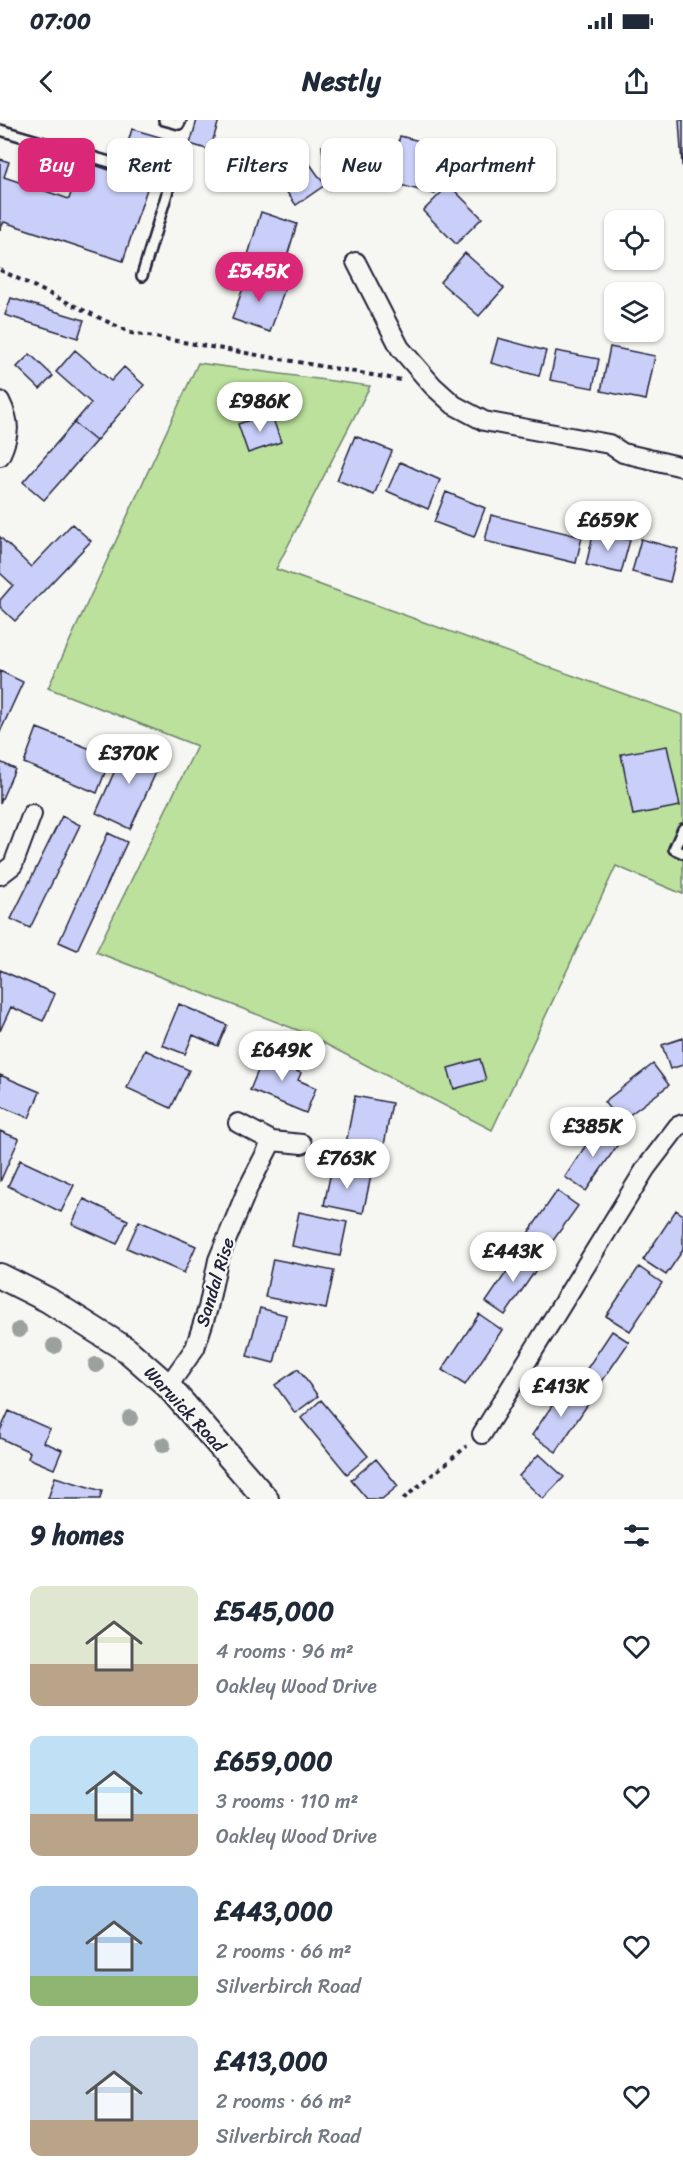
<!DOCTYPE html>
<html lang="en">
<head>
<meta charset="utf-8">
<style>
  body { margin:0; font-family:Sriracha,sans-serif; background:#f2f2f3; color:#1f2937; height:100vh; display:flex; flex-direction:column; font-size:22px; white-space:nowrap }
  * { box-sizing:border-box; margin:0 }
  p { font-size:20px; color:#747a83 }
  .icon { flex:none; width:33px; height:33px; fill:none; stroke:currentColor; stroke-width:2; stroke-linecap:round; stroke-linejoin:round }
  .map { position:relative; height:1379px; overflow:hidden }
  .sheet { display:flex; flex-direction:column; background:#fff; flex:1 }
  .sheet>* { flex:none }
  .banner { position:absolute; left:18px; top:18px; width:648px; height:54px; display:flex; gap:12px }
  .controls { position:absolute; left:604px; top:90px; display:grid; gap:12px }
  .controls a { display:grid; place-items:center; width:60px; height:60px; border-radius:12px; background:#fff; box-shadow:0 2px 4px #0004; font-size:30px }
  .price { position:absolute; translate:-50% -51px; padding:0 14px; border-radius:21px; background:#fff; color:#222; font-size:20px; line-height:39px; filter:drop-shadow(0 2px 3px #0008) }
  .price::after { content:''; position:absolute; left:50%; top:36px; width:18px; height:14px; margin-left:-9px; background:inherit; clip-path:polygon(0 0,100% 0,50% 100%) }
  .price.on { background:#db2777; color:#fff }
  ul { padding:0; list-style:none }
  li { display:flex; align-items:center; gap:18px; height:150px; padding:0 30px }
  li span { display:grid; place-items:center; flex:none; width:168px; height:120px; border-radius:12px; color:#555 }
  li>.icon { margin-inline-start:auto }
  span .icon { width:72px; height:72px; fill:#fffc; stroke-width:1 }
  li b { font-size:26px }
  h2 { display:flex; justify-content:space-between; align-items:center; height:72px; padding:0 30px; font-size:26px }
  .pill { padding:0 21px; border-radius:12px; background:#fff; box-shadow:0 2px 4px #0004; font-size:21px; line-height:54px }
  .pill.on { background:#db2777; color:#fff }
  .status { display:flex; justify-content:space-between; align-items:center; height:42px; padding:0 30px; background:#fff; direction:ltr }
  .status svg { height:16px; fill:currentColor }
  header { display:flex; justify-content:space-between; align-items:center; height:78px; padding:0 30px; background:#fff; font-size:27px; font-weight:700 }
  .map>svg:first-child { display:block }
  .green { fill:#bbe19c; stroke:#6e826c; stroke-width:1.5 }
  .building { fill:#c9cff8; stroke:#22223b; stroke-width:1.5 }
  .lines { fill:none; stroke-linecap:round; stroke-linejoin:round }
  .lane-casing { stroke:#22223b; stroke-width:14 }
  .street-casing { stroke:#22223b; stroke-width:22 }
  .secondary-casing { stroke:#22223b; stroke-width:28 }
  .path { stroke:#22223b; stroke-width:4; stroke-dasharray:4.5 4.5; stroke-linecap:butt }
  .lane { stroke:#f6f6f2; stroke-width:9 }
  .street { stroke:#f6f6f2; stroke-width:18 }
  .secondary { stroke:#f6f6f2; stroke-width:24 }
  .tree { fill:#9ba19d }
  .labels { text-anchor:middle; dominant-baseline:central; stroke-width:5; stroke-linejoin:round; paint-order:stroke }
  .street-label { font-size:18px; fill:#22223b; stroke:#f6f6f2 }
</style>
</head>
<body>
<div class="status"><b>07:00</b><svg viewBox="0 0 49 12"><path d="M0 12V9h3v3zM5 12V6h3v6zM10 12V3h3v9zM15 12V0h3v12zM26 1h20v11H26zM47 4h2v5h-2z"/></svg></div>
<header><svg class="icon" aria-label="back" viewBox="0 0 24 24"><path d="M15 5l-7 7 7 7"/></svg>Nestly<svg class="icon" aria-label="share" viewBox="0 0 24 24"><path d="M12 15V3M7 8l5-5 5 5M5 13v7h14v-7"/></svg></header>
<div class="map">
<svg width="683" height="1379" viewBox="0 0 683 1379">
  <rect width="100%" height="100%" fill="#f6f6f2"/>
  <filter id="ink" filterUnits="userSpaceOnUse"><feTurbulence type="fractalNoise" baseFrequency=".0167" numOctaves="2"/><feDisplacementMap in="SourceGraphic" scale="12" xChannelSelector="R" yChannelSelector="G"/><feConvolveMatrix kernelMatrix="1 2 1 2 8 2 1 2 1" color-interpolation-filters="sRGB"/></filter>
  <g filter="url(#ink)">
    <!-- green -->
    <path class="green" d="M198 243 370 266 276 449 683 595V774L616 746 492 1010 300 911 96 832 197 626 48 568Z"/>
    <!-- building -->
    <path class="building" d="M197 0H219L210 30 190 24Z
      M679 0H683V44L682 45Z
      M132 9 187 25 181 42 127 26Z
      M400 16 447 28 435 74 388 62Z
      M365 21 371 64 327 70 322 26Z
      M0 39 9 42 4 57 69 79 82 41 149 63 123 141 4 102 0 110Z
      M307 40 325 65 296 85 278 60Z
      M449 65 482 98 456 124 423 91Z
      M261 92 297 104 281 156 245 145Z
      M465 133 504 168 479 196 440 162Z
      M248 154 285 168 270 212 232 199Z
      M11 178 84 200 78 218 5 195Z
      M498 218 546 231 539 256 491 243Z
      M610 227 655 236 646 280 601 271Z
      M75 230 111 261 124 247 144 265 96 321 74 303 91 283 56 252Z
      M556 231 599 239 593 268 550 260Z
      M30 234 53 256 40 269 17 247Z
      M271 293 281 322 248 333 238 304Z
      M74 303 96 321 44 380 23 362Z
      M355 316 392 331 374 375 337 360Z
      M400 342 440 360 428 389 387 371Z
      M446 372 485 388 474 417 434 402Z
      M491 395 582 417 576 443 485 421Z
      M72 404 91 421 15 501 0 487V480L13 465 0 453V417L31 447Z
      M594 411 630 420 621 453 586 445Z
      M641 419 678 429 670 462 632 452Z
      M0 551 23 562 0 612Z
      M37 608 111 637 97 673 24 643Z
      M128 621 163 637 130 709 96 693Z
      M667 626 680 686 633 695 621 634Z
      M0 642 15 649 0 683Z
      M62 696 80 705 30 808 11 799Z
      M108 713 127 722 77 830 59 822Z
      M0 850 55 874 43 901 11 887 0 911Z
      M179 884 227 905 218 926 193 915 185 934 162 925Z
      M683 918V945L670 949 662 925Z
      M268 926 287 934 283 945 301 953 298 960 316 968 306 993 250 970Z
      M145 930 189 950 171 988 127 968Z
      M480 939 486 960 454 969 448 948Z
      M653 944 669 965 620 1002 604 982Z
      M0 955 40 972 29 998 0 986Z
      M355 976 392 983 381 1041 344 1034Z
      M599 1005 621 1020 586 1071 565 1057Z
      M0 1011 19 1019 0 1062Z
      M20 1040 74 1065 61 1092 8 1066Z
      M332 1047 371 1056 363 1093 324 1085Z
      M557 1071 578 1086 544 1133 524 1119Z
      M84 1079 128 1100 117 1124 72 1104Z
      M676 1090 683 1095V1130L666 1155 643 1140Z
      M299 1092 347 1102 340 1136 292 1126Z
      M139 1101 196 1126 184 1153 127 1128Z
      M521 1131 540 1144 505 1195 486 1182Z
      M273 1139 334 1151 326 1189 265 1177Z
      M639 1147 662 1163 630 1211 606 1196Z
      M260 1188 286 1195 274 1243 247 1236Z
      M479 1194 502 1210 465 1265 442 1250Z
      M612 1211 629 1222 594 1273 578 1262Z
      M298 1249 318 1276 295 1293 275 1265Z
      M566 1265 590 1281 556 1332 532 1315Z
      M321 1280 368 1336 347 1354 301 1298Z
      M9 1291 50 1309 43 1322 62 1330 54 1349 28 1338 30 1332 0 1318V1311Z
      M539 1334 564 1357 543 1379 519 1356Z
      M376 1339 398 1366 382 1379H367L351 1360Z
      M55 1357 102 1371 100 1379H48Z"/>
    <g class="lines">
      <defs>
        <path id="lane" d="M164 0 179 4 181 0
          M0 10 171 60 142 156
          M683 709 674 729 683 733"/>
        <path id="street" d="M356 142 400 228 433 266 454 285 484 301 609 324 623 333 683 347
          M0 281C11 303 10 314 0 336
          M0 755 13 745 32 694
          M238 1003 272 1021 302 1024
          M168 1266 195 1228 208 1188 218 1140 248 1068 272 1021
          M482 1314 646 1048 678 1006 683 1004"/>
        <path id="secondary" d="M0 1156 48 1180 127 1230 168 1266 266 1379"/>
      </defs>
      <!-- lane casing -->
      <use href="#lane" class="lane-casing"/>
      <!-- street casing -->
      <use href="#street" class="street-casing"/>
      <!-- secondary casing -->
      <use href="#secondary" class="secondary-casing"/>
      <!-- path -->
      <path class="path" d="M0 150 131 213 401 260
        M403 1379 467 1326"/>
      <!-- lane -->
      <use href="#lane" class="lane"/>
      <!-- street -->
      <use href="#street" class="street"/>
      <!-- secondary -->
      <use href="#secondary" class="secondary"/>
    </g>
    <!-- trees -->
    <g class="tree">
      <circle cx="19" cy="1210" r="8"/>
      <circle cx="54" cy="1226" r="8"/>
      <circle cx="96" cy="1245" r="8"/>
      <circle cx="130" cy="1298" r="8"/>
      <circle cx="163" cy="1325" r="8"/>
    </g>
  </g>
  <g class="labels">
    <!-- street labels -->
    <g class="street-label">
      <text transform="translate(215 1162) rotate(-73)">Sandal Rise</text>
      <text transform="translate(185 1289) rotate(47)">Warwick Road</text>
    </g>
  </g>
</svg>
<div class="controls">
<a><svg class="icon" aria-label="locate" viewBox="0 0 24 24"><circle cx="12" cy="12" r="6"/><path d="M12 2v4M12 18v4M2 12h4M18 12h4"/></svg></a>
<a><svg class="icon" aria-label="layers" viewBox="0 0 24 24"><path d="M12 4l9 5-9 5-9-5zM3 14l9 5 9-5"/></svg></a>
</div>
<b class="price on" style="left:259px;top:183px">£545K</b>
<b class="price" style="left:260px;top:313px">£986K</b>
<b class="price" style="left:608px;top:432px">£659K</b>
<b class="price" style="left:129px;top:665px">£370K</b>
<b class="price" style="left:282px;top:962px">£649K</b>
<b class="price" style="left:593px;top:1038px">£385K</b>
<b class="price" style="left:347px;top:1070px">£763K</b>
<b class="price" style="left:513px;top:1163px">£443K</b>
<b class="price" style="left:561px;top:1298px">£413K</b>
<div class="banner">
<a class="pill on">Buy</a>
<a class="pill">Rent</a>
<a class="pill">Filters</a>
<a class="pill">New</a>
<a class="pill">Apartment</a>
</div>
</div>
<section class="sheet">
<h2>9 homes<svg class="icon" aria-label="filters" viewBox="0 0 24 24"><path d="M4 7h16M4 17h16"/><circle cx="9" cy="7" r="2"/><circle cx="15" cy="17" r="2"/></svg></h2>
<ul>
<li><span style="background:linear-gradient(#dfe7d0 65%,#b9a48a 0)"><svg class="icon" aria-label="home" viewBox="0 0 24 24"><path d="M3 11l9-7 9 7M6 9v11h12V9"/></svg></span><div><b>£545,000</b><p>4 rooms · 96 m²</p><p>Oakley Wood Drive</p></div><svg class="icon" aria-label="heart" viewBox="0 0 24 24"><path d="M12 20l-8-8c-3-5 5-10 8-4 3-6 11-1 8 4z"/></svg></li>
<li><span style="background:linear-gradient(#bfe0f5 65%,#b9a48a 0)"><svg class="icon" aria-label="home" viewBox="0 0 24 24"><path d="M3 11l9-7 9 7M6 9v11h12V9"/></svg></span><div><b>£659,000</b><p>3 rooms · 110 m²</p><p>Oakley Wood Drive</p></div><svg class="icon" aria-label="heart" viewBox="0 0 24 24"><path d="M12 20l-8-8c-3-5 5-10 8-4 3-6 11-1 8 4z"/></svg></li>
<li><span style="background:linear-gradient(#a9c7e8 75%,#8fb573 0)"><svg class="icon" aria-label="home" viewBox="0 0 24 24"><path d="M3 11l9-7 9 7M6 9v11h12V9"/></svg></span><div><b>£443,000</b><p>2 rooms · 66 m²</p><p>Silverbirch Road</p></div><svg class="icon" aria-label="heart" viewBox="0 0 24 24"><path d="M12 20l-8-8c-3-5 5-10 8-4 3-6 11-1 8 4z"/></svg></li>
<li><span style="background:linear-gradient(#c9d6e8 70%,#b9a48a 0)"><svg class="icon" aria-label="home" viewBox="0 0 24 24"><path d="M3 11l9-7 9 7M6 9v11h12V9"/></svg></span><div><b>£413,000</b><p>2 rooms · 66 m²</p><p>Silverbirch Road</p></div><svg class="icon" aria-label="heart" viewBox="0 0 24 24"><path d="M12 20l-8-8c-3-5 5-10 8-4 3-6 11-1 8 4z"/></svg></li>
</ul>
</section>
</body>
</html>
